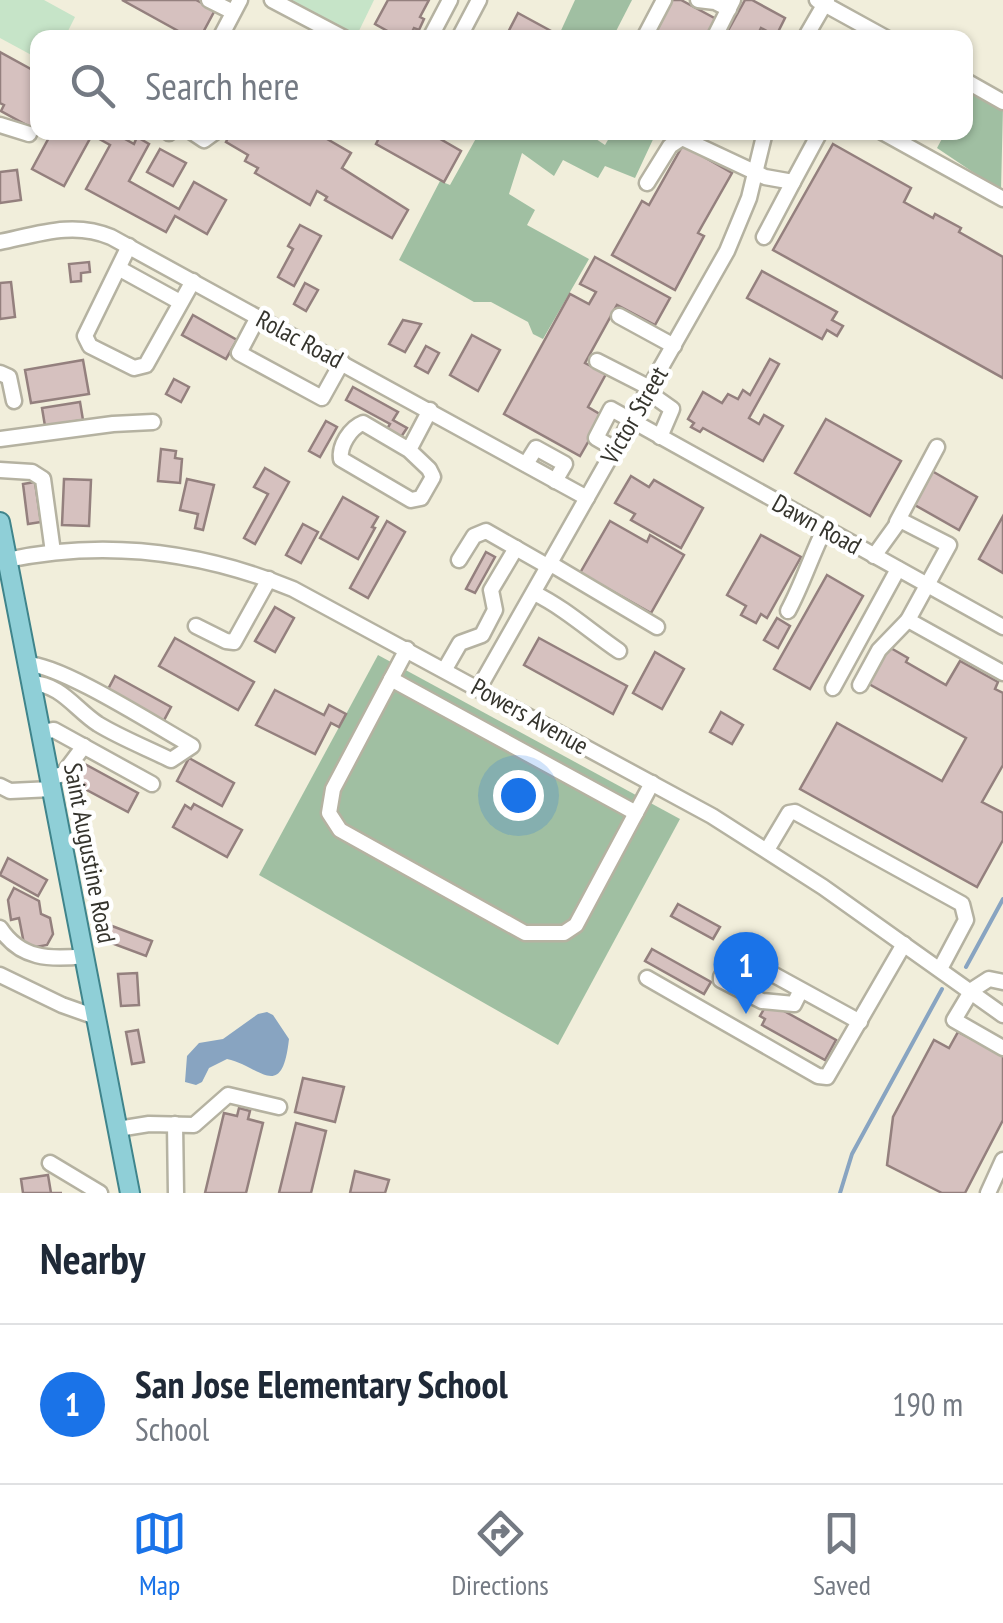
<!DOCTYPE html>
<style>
body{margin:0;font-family:"PT Sans Narrow",sans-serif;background:#f6f6f7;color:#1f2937}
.you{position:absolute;left:518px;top:795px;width:35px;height:35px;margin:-25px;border:8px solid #fff;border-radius:50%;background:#1a73e8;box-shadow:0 0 0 15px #1a73e833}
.badge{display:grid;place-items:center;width:65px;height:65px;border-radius:50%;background:#1a73e8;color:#fff;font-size:32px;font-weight:700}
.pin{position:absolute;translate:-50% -82px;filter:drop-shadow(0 2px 5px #0008)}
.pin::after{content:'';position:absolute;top:52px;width:35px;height:30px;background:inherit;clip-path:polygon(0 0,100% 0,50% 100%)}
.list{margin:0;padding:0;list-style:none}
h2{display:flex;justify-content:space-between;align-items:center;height:130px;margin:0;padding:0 40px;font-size:42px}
h2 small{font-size:32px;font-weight:400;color:#747a83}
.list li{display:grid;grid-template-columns:65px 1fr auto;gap:30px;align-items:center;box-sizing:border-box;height:160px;padding:0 40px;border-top:2px solid #e0e1e3}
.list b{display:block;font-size:38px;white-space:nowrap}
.list p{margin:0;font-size:32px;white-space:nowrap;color:#747a83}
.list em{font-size:32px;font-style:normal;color:#747a83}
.icon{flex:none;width:55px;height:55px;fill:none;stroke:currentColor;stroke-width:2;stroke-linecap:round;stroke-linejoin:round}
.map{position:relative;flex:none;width:1003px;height:1193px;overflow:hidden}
.search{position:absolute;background:#fff;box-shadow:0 2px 8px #0004;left:30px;right:30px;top:30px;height:110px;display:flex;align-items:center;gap:25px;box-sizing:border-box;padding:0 35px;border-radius:20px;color:#747a83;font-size:38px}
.sheet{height:290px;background:#fff}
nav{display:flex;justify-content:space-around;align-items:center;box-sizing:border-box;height:140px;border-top:2px solid #e0e1e3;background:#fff;font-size:28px;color:#747a83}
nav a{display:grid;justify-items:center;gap:5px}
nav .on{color:#1a73e8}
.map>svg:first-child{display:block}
.green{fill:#c6e4c8}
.forest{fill:#a0bfa2}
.water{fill:#88a4c1}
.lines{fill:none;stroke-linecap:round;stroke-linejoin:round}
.stream{stroke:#88a4c1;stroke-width:4}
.building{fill:#d6c1bf;stroke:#94807e;stroke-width:2.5}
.minor-casing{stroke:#b5b2a1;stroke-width:19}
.major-casing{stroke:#3f848b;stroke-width:22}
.minor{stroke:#fff;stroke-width:14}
.major{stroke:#8fcfd7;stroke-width:18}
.labels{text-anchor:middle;stroke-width:9;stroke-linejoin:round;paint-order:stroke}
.street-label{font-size:25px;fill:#35342d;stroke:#fff}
</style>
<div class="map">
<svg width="1003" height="1193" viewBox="0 0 1003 1193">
<rect width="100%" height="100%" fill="#f1eedb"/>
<g class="green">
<path d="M0 0H44L75 17 65 37 38 38 37 58 0 38Z"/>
<path d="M282 0H374L356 37Z"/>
</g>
<g class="forest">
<path d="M575 0H632L613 37H558Z"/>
<path d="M969 87 1003 106 1001 191 937 148 945 133 966 132V94Z"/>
<path d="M479 133H587L605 145 612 133H656L635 178 605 166 598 178 563 160 554 176 522 153 509 194 535 210 527 225 589 259 543 339 533 334 528 322 491 302H474L399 260 440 181 450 185Z"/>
<path d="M378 655 680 819 558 1045 259 875Z"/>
</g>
<path class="water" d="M267 1012 273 1015 289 1039C282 1103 260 1066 227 1059L209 1068 202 1082 196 1085 185 1082 187 1056 199 1043 223 1039 258 1014Z"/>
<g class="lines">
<g class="stream">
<path d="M966 967 1003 899"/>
<path d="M840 1193 852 1154 942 989"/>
</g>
</g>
<g class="building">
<path d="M122 0H196L215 10 200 38H191Z"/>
<path d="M388 0H429L420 17 424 19 419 30 414 28 409 38H400L375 24Z"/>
<path d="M671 0H681L718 20 709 38H651Z"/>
<path d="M745 0H752L785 18 776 36 761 28 756 38H724Z"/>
<path d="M518 13 551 31 547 38H505Z"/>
<path d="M0 52 38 73V118L32 128 1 111 4 105 0 103Z"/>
<path d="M52 132H120L118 135 134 144 137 137 149 144 129 181 179 209 194 182 226 200 207 234 175 216 166 232 86 189 110 145 92 135 64 186 32 169Z"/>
<path d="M231 132H315L351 153 342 168 408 210 392 238 325 200 327 197 317 191 310 205 255 173 258 168 245 161 248 155 226 142Z"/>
<path d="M382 132H428L461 151 444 182 376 144Z"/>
<path d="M833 144 911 188 904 202 933 218 935 214 961 228 959 232 1003 257V378L773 250Z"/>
<path d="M683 145 732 173 698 233 704 236 675 290 612 255 642 201 649 205Z"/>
<path d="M160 149 186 163 173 186 147 172Z"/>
<path d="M17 170 21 200 0 203V172Z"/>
<path d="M300 225 321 236 294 286 278 277 293 249 288 246Z"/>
<path d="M595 257 670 298 655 325 617 305 585 363 606 374 588 407 603 416 580 456 504 414 570 294 589 304 596 292 580 284Z"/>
<path d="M89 262 90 272 81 273V281L71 282 69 264Z"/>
<path d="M762 271 837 312 832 320 843 326 837 336 827 330 822 339 747 298Z"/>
<path d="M11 282 15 317 0 319V283Z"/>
<path d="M305 283 318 290 306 311 294 304Z"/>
<path d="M193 315 237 340 226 359 182 335Z"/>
<path d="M403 320 421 324 405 352 389 344Z"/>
<path d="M472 335 500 350 478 391 450 375Z"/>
<path d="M426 346 439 353 428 373 415 366Z"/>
<path d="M770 359 779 364 749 418 759 424 764 415 783 426 763 461 703 428 700 432 691 427 694 423 688 419 703 392 722 403 728 394 738 399 743 390 750 395Z"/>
<path d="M83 360 89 394 31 403 25 370Z"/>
<path d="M174 379 189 387 181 402 166 394Z"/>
<path d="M353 387 398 412 393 420 407 428 401 437 387 429 390 424 346 400Z"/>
<path d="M80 402 83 420 45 426 42 408Z"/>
<path d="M826 419 901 461 870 516 795 473Z"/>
<path d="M326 421 337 427 320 457 309 451Z"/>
<path d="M161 449 176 451 175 458 182 459 180 483 158 481Z"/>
<path d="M265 468 289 482 255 544 244 538 268 494 254 487Z"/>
<path d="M932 471 977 497 959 530 913 504Z"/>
<path d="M631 476 649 487 654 480 703 508 681 548 631 520 635 514 615 503Z"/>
<path d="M64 479 91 480 89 526 62 525Z"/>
<path d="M187 479 214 485 203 530 195 528 198 514 180 510Z"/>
<path d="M35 482 41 522 28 524 23 484Z"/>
<path d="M343 497 378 517 372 527 375 528 358 559 320 538Z"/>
<path d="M1003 516V573L979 559Z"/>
<path d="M387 521 405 532 368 598 350 588Z"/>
<path d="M610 521 647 542 650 535 684 555 651 613 580 573Z"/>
<path d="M303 524 318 532 301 563 286 555Z"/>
<path d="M761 535 801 557 767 618 761 614 756 623 741 615 746 606 727 595Z"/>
<path d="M486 552 495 557 475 593 466 589Z"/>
<path d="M827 575 863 596 810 689 774 669Z"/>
<path d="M275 607 294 618 275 652 255 641Z"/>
<path d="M777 618 790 626 778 648 764 640Z"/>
<path d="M175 638 254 682 238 710 159 666Z"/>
<path d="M539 638 627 686 613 714 524 665Z"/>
<path d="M889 647 908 658 906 662 946 685 960 661 998 682 995 689 1003 693V765L982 802 1003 813V840L977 887 800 789 837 723 942 781 966 738 869 684Z"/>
<path d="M655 652 684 669 662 709 633 693Z"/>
<path d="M115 676 171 707 162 724 106 693Z"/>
<path d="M275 690 324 715 329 705 346 714 339 727 331 723 315 754 256 725Z"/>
<path d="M721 712 743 725 732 744 710 732Z"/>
<path d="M189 758 234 783 222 806 177 781Z"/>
<path d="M81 762 138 793 128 812 70 781Z"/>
<path d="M194 804 242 830 227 857 173 827 185 805 191 809Z"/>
<path d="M8 858 47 880 38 896 0 875Z"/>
<path d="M14 888 39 901 41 914 50 918 53 934 47 945 25 949 19 918 11 920 8 900Z"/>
<path d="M678 904 720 927 713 939 671 916Z"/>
<path d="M112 926 152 941 146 956 106 941Z"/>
<path d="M652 949 711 982 704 994 645 961Z"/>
<path d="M137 973 139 1005 121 1006 118 974Z"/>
<path d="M768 1002 836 1040 825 1060 762 1025 765 1019 760 1016Z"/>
<path d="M138 1030 144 1062 132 1064 126 1032Z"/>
<path d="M958 1032 1003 1055V1120L965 1193H942L887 1165 893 1117 934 1040 949 1048Z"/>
<path d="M303 1078 344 1087 335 1122 295 1112Z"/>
<path d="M239 1108 250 1111 248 1119 263 1123 246 1193H205L224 1113 237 1116Z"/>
<path d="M296 1123 326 1131 311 1193H279Z"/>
<path d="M355 1171 389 1180 385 1193H350Z"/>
<path d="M48 1175 51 1193H62H23L21 1179Z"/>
</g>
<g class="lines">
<defs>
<g id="minor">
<path d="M209 0 233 12"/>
<path d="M272 0 344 38"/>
<path d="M698 0 715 2 729 9"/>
<path d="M817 0 886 38"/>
<path d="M220 38 240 0"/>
<path d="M430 38 450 0"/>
<path d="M459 38 479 0"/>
<path d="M644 38 664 0"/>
<path d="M714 38 733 0"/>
<path d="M805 38 827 0"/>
<path d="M966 81 1003 102"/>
<path d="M0 125 29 134"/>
<path d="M192 132 204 140 215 132"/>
<path d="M882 132 1003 199"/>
<path d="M169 133V132"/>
<path d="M647 183 670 146 682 138 765 177 793 182 820 132"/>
<path d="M764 237 793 182"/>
<path d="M0 242C38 234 74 221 111 237L587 498"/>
<path d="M129 246 85 336 90 346 134 368 146 365 193 281"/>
<path d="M120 269 180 302"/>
<path d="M619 316 674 346"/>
<path d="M258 317 239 353 322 398 342 362"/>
<path d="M597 361 650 388"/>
<path d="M0 373 9 377 14 401"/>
<path d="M648 392 672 409 660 437"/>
<path d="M0 439 113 424 153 422"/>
<path d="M615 449 596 438 611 409 1003 627"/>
<path d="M409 450 429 469 433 477 421 498 411 500 341 459C339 446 350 428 363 423L409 450 430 410"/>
<path d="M526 464 536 448 565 464 555 481"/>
<path d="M0 470 32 472 43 479 53 552"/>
<path d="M897 522 937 447"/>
<path d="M874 556 900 520 949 545 908 620 1003 673"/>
<path d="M7 560C106 539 200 551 293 589L712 816 823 887 1003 1015"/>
<path d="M459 560 474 536 486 531 549 567"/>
<path d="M551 564 657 627"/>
<path d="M534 593C565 608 591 632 619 651"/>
<path d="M788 611C803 583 811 556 825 528"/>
<path d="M196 626 226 641 234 642 269 579"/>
<path d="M407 649 333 789 329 813 340 830 525 933H564L576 925 652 783"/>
<path d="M27 664C62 665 156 726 192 746L171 760C147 748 121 738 98 724 75 709 61 684 31 683"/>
<path d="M445 669 460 643 482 635 495 610 491 590 516 548"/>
<path d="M391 679 636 813"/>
<path d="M860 685 879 650 908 620"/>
<path d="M479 688 727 251 749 198 765 132"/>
<path d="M833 688 898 569"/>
<path d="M41 732 54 730 152 784"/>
<path d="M50 778 63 774 84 746"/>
<path d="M0 786 10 791 52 789"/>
<path d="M767 850 789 813 795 812 962 904 966 920 940 969"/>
<path d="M0 928C20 959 50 960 84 956"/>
<path d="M0 975 62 1005 96 1017"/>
<path d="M647 978 818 1076 827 1077 904 944"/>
<path d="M1003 982 989 979 972 990 954 1020 1003 1048"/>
<path d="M801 990 794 1004 762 1001 721 980V977L736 954 860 1022"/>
<path d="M175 1124 176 1193"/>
<path d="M118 1129 149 1124 194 1125 228 1095 279 1107"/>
<path d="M50 1163 100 1193"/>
<path d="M988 1193 1003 1160"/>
</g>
<path id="major" d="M0 522 130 1193"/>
</defs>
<use href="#minor" class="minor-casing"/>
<use href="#major" class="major-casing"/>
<use href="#minor" class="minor"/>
<use href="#major" class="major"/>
</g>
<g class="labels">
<g class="street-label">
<text transform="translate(300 339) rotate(28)" y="9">Rolac Road</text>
<text transform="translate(634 415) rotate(-60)" y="9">Victor Street</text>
<text transform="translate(817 524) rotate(29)" y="9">Dawn Road</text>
<text transform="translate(530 716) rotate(29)" y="9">Powers Avenue</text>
<text transform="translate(90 853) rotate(79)" y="9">Saint Augustine Road</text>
</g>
</g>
</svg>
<div class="you"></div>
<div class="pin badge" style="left:746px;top:1014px">1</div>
<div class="search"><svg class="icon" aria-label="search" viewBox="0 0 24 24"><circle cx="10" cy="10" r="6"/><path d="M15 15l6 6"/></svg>Search here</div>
</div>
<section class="sheet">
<h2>Nearby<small></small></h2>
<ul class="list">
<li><span class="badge">1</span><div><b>San Jose Elementary School</b><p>School</p></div><em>190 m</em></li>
</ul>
</section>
<nav>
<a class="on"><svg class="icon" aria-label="map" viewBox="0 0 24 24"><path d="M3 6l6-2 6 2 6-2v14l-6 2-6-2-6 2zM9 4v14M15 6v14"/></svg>Map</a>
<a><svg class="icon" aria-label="directions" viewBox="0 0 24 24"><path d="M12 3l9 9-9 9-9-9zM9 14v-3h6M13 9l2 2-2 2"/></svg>Directions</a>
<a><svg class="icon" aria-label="saved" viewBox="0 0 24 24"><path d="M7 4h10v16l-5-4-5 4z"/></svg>Saved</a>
</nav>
